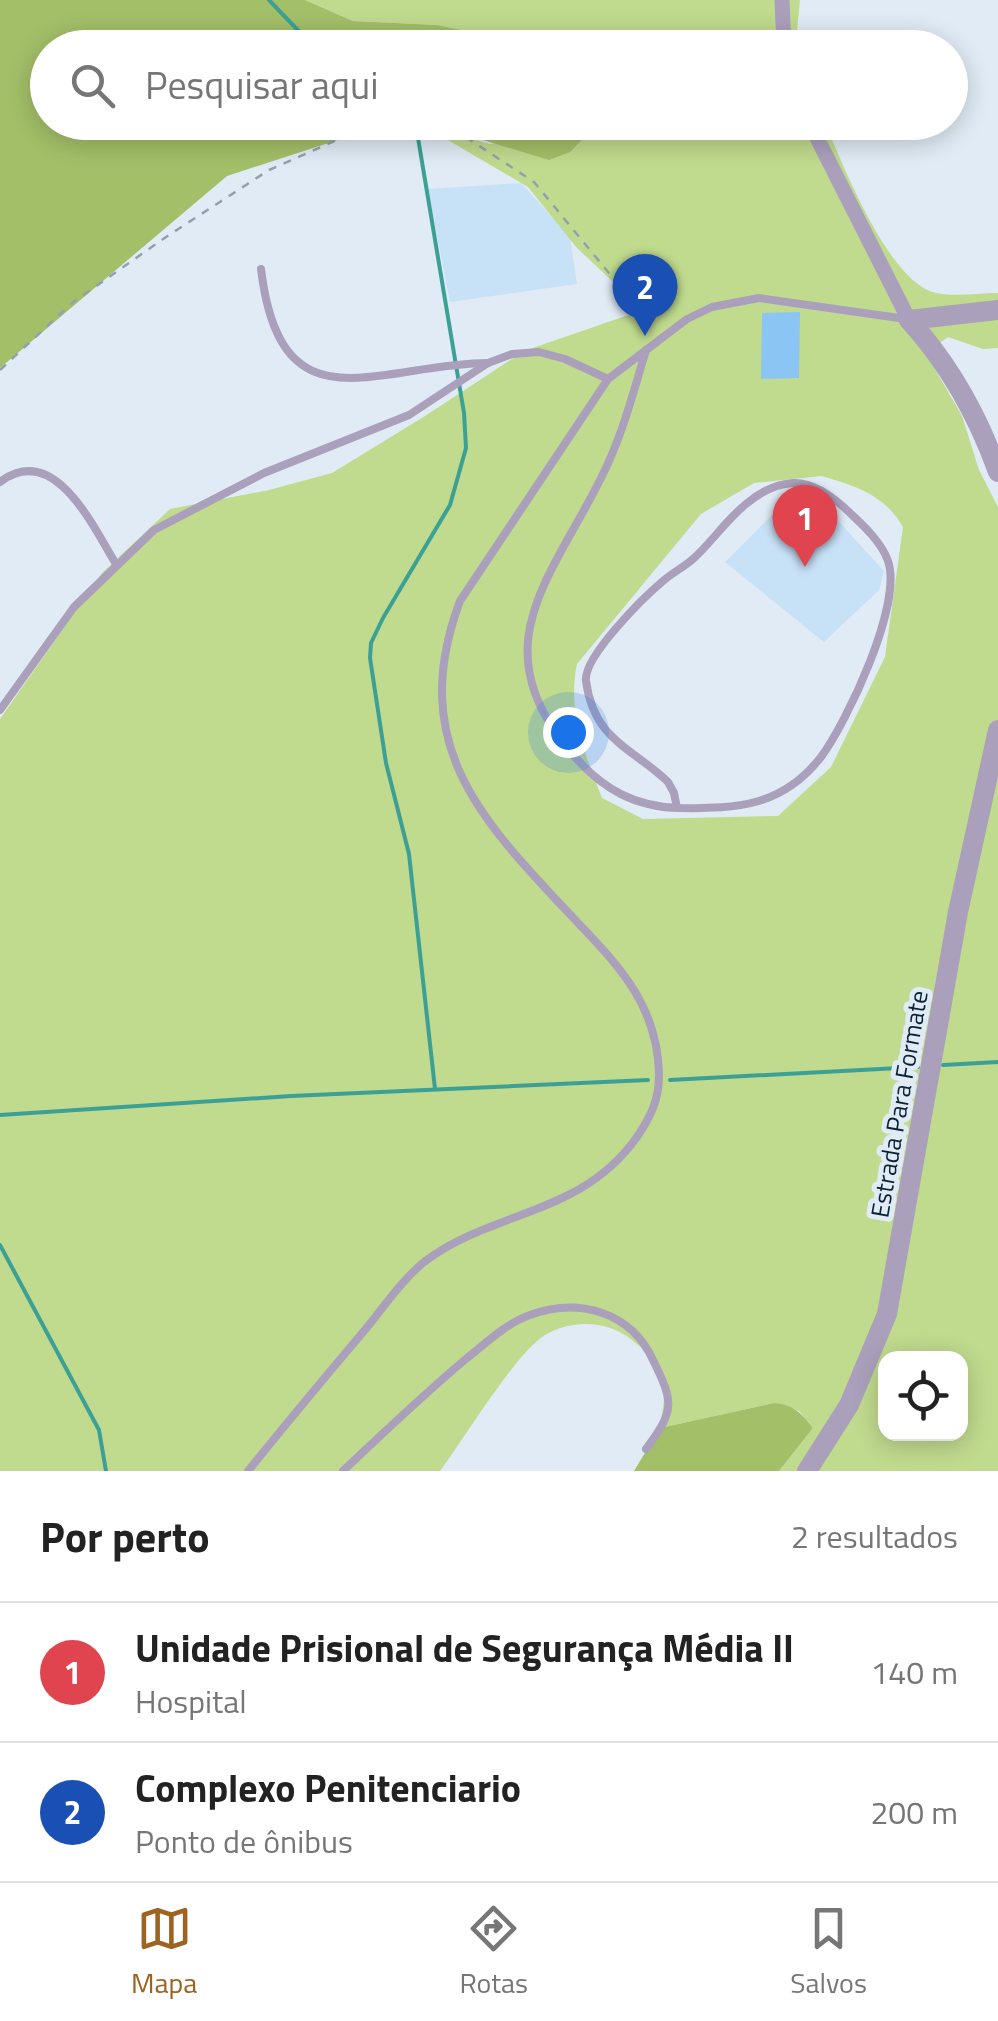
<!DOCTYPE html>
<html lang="pt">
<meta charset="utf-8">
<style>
body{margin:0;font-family:"Titillium Web",sans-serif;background:#f2f2f2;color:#222}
.controls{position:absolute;right:30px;bottom:30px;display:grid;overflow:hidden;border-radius:20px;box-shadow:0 5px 25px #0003}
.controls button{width:90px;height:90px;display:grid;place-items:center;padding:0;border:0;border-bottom:2px solid #e0e0e0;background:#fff;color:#222;font:50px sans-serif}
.you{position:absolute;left:568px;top:732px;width:35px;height:35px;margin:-25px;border:8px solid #fff;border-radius:50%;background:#1a73e8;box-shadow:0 0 0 15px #1a73e833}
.badge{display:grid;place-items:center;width:65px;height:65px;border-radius:50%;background:#9d6323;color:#fff;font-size:32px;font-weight:700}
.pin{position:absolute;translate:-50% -82px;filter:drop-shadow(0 2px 5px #0008)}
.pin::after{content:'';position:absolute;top:52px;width:35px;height:30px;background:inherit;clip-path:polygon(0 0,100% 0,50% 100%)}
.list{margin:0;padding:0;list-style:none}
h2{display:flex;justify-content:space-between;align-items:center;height:130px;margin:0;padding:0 40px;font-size:42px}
h2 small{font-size:32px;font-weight:400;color:#767676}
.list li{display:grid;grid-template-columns:65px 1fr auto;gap:30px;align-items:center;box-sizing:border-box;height:140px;padding:0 40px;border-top:2px solid #e0e0e0}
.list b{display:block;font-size:38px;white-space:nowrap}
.list p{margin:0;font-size:32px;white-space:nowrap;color:#767676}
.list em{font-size:32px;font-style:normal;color:#767676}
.icon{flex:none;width:55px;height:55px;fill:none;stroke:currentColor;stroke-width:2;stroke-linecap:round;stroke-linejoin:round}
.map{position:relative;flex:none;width:998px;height:1471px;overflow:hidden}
.search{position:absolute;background:#fff;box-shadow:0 5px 25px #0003;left:30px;right:30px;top:30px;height:110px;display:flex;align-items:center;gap:25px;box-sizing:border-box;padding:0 35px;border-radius:55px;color:#767676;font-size:38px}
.sheet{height:410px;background:#fff}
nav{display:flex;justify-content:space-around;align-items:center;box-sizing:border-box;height:140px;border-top:2px solid #e0e0e0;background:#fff;font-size:28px;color:#767676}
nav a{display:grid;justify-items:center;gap:5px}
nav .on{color:#9d6323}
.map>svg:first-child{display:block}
.built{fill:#c7e1f6}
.green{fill:#c0da8e;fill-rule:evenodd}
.forest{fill:#a3bf68}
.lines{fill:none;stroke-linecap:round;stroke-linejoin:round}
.stream{stroke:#3ca194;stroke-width:4}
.building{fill:#8bc5f4}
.path{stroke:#92a1ae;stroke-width:2.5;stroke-dasharray:8 8;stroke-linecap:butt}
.service{stroke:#aba0bb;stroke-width:8}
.minor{stroke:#aba0bb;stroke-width:15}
.tertiary{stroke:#aba0bb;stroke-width:20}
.labels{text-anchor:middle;stroke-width:10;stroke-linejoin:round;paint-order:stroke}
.street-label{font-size:25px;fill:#0b2334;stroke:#e0ebf5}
</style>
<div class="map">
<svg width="998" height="1471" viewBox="0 0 998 1471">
<rect width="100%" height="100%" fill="#e0ebf5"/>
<g class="built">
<path d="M521 183 570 237 577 284 450 302 428 189Z"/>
<path d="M789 498 830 512 884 571 879 590 824 642 725 562Z"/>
</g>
<g class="green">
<path d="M305 0H800L797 31 801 47H499L477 33 437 25 353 21Z"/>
<path d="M419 123 490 144 588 133 589 123H825C843 165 889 283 936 293 955 297 979 293 998 293V348L983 349 948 337 938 344 932 364 962 416 979 470 998 507V1471H779L813 1428 799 1411 774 1403 660 1428C667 1380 672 1372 632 1340 608 1320 572 1319 545 1335 515 1354 464 1439 440 1471H0V719L102 573 170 509 269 490 332 473 425 416 524 351 643 310 577 248 528 187ZM821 476C854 485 885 495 903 527L885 657 831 767 778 816 643 819 602 798C585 755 567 710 577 664L701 514 754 483ZM886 1358H960V1434H886Z"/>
</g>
<g class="forest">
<path d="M0 0H305L353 21 437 25 477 33 499 47 48 48V122L390 123 227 176 0 368Z"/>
<path d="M427 123H589V133L570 152 549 160Z"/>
<path d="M774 1403C794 1405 801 1413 813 1428L779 1471H634L660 1428Z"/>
</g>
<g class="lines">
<g class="stream">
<path d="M269 0 315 48"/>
<path d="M407 122 417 132 464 413 466 448 450 505 383 618 371 643 370 658 386 763 409 854 435 1089"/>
<path d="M943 1065 998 1062"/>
<path d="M670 1080 918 1067"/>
<path d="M0 1115 291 1096 648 1080"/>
<path d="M0 1245 99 1430 106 1471"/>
</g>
</g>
<path class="building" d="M800 312 799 378 761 379 762 313Z"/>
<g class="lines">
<g class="path">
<path d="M438 122 449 126 534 182 641 312"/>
<path d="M0 370 72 303 166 237 269 170 373 124 391 122"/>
</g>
<g class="service">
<path d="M261 269C281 432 376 364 488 363"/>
<path d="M646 350C633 393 622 437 601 478 550 581 479 647 575 757 603 789 635 807 679 808 738 809 783 806 821 757 847 722 903 604 888 561 882 543 864 526 851 514 836 499 815 482 793 483 775 484 759 493 746 504 726 520 712 542 693 559 684 567 672 573 663 581 644 597 583 657 586 681 594 741 633 748 668 782L674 793 677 808"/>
<path d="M0 482C55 441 93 527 116 564"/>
<path d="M0 710 74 607 154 530 264 473 409 415 488 363 512 354 539 352 565 359 608 379"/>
<path d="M248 1471C286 1424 325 1377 364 1331 383 1308 402 1280 424 1262 494 1209 580 1217 637 1137 651 1116 659 1100 659 1075 658 1009 623 970 580 925 485 824 405 748 460 601L608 379 687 319 712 307 759 298 906 319"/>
<path d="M343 1471C384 1432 424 1394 467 1358 487 1342 507 1323 530 1315 579 1297 631 1312 653 1360 674 1403 675 1410 646 1449"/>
</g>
<g class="minor">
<path d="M782 0 784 48"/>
<path d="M809 122 909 320"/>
</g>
<g class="tertiary">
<path d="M909 320C949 364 978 416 998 472"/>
<path d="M909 320 998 310"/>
<path d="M807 1471 849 1405 887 1314 958 912 998 730"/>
</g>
</g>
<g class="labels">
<g class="street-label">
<text transform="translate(899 1104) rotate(-80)" y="9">Estrada Para Formate</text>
</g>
</g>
</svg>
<div class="controls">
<button><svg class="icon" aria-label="locate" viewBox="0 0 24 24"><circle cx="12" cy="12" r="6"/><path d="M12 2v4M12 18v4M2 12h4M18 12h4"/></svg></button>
</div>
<div class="you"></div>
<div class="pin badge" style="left:805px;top:567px;background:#e0444e">1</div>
<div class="pin badge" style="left:645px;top:336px;background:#1a4fb4">2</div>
<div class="search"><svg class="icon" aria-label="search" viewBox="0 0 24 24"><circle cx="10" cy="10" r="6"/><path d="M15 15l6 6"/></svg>Pesquisar aqui</div>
</div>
<section class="sheet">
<h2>Por perto<small>2 resultados</small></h2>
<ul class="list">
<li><span class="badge" style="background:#e0444e">1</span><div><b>Unidade Prisional de Segurança Média II</b><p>Hospital</p></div><em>140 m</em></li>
<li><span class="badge" style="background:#1a4fb4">2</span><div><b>Complexo Penitenciario</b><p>Ponto de ônibus</p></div><em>200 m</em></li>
</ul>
</section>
<nav>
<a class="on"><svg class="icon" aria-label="map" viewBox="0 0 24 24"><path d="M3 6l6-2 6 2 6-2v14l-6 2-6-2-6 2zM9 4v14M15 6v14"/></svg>Mapa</a>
<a><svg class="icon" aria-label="directions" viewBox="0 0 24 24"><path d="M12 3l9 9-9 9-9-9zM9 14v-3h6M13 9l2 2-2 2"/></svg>Rotas</a>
<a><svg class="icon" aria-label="saved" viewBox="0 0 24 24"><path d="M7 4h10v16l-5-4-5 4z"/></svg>Salvos</a>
</nav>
